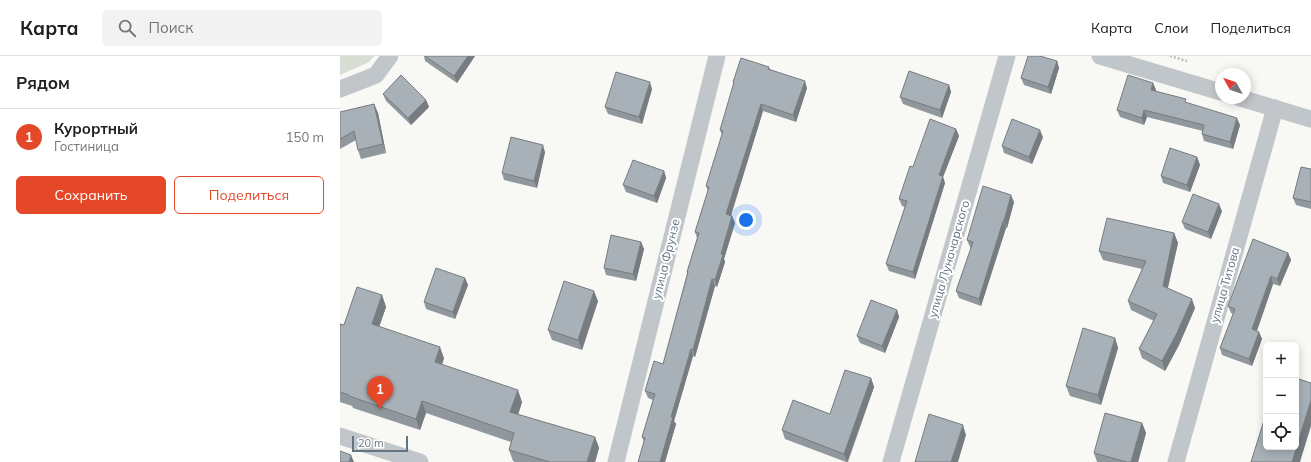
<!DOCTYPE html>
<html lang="ru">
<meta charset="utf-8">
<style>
body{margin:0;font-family:Mulish,sans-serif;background:#f2f2f2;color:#202124}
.controls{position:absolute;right:12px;bottom:12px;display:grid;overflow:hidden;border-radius:6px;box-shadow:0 2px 10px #0003}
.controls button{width:36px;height:36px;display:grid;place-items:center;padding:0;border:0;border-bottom:1px solid #e0e0e0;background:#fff;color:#202124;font:20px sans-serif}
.compass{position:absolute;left:875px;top:12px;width:36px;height:36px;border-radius:50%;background:#fff;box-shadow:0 2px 10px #0003;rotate:310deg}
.scale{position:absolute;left:12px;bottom:10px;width:56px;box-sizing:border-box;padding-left:4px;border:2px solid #627581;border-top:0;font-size:11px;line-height:14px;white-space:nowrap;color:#627581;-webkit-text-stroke:3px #fff;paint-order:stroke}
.you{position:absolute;left:406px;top:164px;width:14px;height:14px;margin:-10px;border:3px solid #fff;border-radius:50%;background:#1a73e8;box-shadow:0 0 0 6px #1a73e833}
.badge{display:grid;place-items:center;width:26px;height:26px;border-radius:50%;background:#e54828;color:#fff;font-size:13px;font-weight:700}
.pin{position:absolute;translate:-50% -33px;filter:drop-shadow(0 1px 2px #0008)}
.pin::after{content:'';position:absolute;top:21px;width:14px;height:12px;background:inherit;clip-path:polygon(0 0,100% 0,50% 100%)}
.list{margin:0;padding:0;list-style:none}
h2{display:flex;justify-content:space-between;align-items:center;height:52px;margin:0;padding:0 16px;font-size:17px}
h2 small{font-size:13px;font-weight:400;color:#757577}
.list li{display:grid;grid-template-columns:26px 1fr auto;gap:12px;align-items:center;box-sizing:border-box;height:56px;padding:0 16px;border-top:1px solid #e0e0e0}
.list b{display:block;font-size:15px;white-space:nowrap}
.list p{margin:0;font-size:13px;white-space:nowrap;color:#757577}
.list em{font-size:13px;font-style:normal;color:#757577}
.actions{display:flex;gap:8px;padding:12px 16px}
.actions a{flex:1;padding:9px 0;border:1px solid #e54828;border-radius:6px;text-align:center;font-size:14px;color:#e54828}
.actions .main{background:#e54828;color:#fff}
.icon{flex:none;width:22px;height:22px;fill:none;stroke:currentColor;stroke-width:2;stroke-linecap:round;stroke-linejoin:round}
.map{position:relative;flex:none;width:971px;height:406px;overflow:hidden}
header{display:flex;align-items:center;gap:24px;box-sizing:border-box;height:56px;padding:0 20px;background:#fff;border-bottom:1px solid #e0e0e0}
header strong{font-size:19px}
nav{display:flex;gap:22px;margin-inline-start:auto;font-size:14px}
.search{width:280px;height:36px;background:#f2f2f2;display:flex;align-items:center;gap:10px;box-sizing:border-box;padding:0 14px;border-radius:6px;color:#757577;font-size:15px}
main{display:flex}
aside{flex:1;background:#fff}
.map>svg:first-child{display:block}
.green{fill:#d8ddd4}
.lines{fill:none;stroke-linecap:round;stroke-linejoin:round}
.path{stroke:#b9bdc0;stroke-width:2.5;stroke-dasharray:2 2;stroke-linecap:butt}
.minor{stroke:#c1c6ca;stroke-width:17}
.wall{fill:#90989d}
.shaded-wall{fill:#767c80}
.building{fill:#a8b1b7;stroke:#767c80}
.labels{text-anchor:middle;stroke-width:4;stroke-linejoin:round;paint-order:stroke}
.street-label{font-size:12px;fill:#627581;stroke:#fff}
</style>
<header>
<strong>Карта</strong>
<div class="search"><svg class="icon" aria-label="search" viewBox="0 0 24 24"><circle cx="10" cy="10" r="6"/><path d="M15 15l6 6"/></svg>Поиск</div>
<nav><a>Карта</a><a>Слои</a><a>Поделиться</a></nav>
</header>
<main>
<aside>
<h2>Рядом<small></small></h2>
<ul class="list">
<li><span class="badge">1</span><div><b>Курортный</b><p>Гостиница</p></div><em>150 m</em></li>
</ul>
<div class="actions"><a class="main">Сохранить</a><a>Поделиться</a></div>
</aside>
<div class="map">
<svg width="971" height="406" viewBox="0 0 971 406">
<rect width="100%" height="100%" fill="#f8f8f5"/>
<path class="green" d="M0 0H34L29 6 0 19Z"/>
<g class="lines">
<path class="path" d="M830 0 847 5"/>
<g class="minor">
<path d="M760 0 881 36"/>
<path d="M0 33 36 19 50 0"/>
<path d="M900 42 971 63"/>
<path d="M0 380 80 406"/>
<path d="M276 406 377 0"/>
<path d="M551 406 667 0"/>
<path d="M836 406 935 52"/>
</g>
</g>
<g class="wall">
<path d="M84 0H135L117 27 85 5Z"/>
<path d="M717 5 719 12 711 38 684 29 681 22Z"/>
<path d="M429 11 430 13 467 32 456 66 423 55 391 160H392L395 167 384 203 385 206 377 231 375 230 355 301 353 300 334 365 336 368 325 406H298L304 386 302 381 313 344 308 342 305 335 323 308 347 218V216L357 182 355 176 368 135 366 130 382 79 380 74 394 28 393 26Z"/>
<path d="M813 27 816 34 815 35 847 47 900 69 893 93 864 85 862 78 863 75 807 61 804 69 780 61 777 54Z"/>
<path d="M609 29 611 36 602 62 563 48 560 41Z"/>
<path d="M312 33 302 68 268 58 265 51Z"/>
<path d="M43 38 86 44 89 51 71 69 46 45Z"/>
<path d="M34 48 38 57 46 97 21 103 18 94 16 84 0 93V56Z"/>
<path d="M616 73 619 80 603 121 605 127 575 223 549 215 546 208 565 151 562 150 559 143 573 111Z"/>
<path d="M703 81 692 108 664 97 662 90Z"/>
<path d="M205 96 197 132 164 124 162 117Z"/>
<path d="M857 101 860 109 850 136 823 127 821 120Z"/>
<path d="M971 113V153L956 149 953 142Z"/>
<path d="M324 115 326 122 317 147 286 136 283 129Z"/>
<path d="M674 146 667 172H666L641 250 619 242 616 235 631 192 630 191 627 184Z"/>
<path d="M882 155 871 183 845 173 842 166Z"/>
<path d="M834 177 838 187 828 232 855 252 839 289 825 315 802 302 799 293 814 265 791 254 788 245 802 213 763 204 759 195Z"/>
<path d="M301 186 304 193 296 225 266 219 264 212Z"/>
<path d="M948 197 951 204 940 230 933 228 917 275 919 276 922 283 912 310 882 299 880 292 893 258 891 257 888 250Z"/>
<path d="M125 222 128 229 115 263 86 253 84 246Z"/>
<path d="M42 239 46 251 39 271 104 302 102 309 182 346 178 359 255 381 259 392 255 406H175L173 405 169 394 171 386 86 357 80 374 13 352 12 350 0 346V268L4 269Z"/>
<path d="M258 245 242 294 212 284 208 274Z"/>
<path d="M557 254 559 261 545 297 520 287 517 280Z"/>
<path d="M775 282 778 292 761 349 730 340 726 330Z"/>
<path d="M531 322 534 331 508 406H506L445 383 442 374 490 358Z"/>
<path d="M802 367 806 377 798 406H757L754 397Z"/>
</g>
<g class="shaded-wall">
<path d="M128 0H135L117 27 114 20Z"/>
<path d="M717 5 719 12 711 38 708 31Z"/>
<path d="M465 25 467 32 456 66 453 59Z"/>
<path d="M310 26 312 33 302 68 299 61Z"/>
<path d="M813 27 816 34 813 41 811 34Z"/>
<path d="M609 29 611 36 602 62 600 54Z"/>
<path d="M86 44 89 51 71 69 68 62Z"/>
<path d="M34 48 38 57 46 97 43 88Z"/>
<path d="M421 48 423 55 389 165 386 158Z"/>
<path d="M804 54 807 61 804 69 802 62Z"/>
<path d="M897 62 900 69 893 93 890 86Z"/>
<path d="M616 73 619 80 603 121 605 127 575 223 573 216 599 119Z"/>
<path d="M700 74 703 81 692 108 689 101Z"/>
<path d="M203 89 205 96 197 132 194 125Z"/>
<path d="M857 101 860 109 850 136 847 129Z"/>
<path d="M324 115 326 122 317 147 314 140Z"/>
<path d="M671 139 674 146 667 172 664 165Z"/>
<path d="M879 148 882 155 871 183 868 176Z"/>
<path d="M392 160 395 167 384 203 385 206 377 231 375 224 381 198Z"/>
<path d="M663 165 666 172 641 250 639 243Z"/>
<path d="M834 177 838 187 826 239 823 230Z"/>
<path d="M301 186 304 193 296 225 293 218Z"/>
<path d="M948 197 951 204 940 230 937 223Z"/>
<path d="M931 220 933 228 915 280 912 273Z"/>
<path d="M125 222 128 229 115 263 113 256Z"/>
<path d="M372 223 375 230 355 301 353 294Z"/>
<path d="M254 235 258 245 242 294 238 284Z"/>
<path d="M42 239 46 251 36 280 32 268Z"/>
<path d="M852 243 855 252 839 289 825 315 822 305Z"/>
<path d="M557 254 559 261 545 297 542 290Z"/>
<path d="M919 276 922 283 912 310 909 303Z"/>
<path d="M775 282 778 292 761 349 758 339Z"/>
<path d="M100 291 104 302 99 317 95 306Z"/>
<path d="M351 293 353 300 334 365 336 368 325 406H320L331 361Z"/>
<path d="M531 322 534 331 507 406 504 398Z"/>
<path d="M178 334 182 346 175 368 170 356Z"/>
<path d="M971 344V370L960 406H952Z"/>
<path d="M82 345 86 357 80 374 76 363Z"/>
<path d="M802 367 806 377 798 406H791Z"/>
<path d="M623 369 626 379 618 406H611Z"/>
<path d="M255 381 259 392 255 406H247Z"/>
<path d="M11 399 14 406H9Z"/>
</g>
<g class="building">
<path d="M85 0H128L114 20Z"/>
<path d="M688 0H700L717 5 708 31 681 22Z"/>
<path d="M401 2 429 11 428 13 465 25 453 59 421 48 386 158 392 160 381 198 383 199 375 224 372 223 353 294 351 293 331 361H333L320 406H298L305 382 302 381 315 338 305 335 314 305 323 308 348 216H347L359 177 355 176 369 131 366 130 383 75 380 74 394 26H393Z"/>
<path d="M569 15 609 29 600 54 560 41Z"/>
<path d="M276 16 310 26 299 61 265 51Z"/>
<path d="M61 19 86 44 68 62 43 38Z"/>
<path d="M788 19 813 27 811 34 846 43 845 46 897 62 890 86 862 78 864 69 804 54 802 62 777 54Z"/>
<path d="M34 48 43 88 18 94 14 75 0 83V56Z"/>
<path d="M590 63 616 73 599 119 603 120 573 216 546 208 567 145 559 143 570 110 573 111Z"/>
<path d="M672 63 700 74 689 101 662 90Z"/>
<path d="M171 81 203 89 194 125 162 117Z"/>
<path d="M830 92 857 101 847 129 821 120Z"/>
<path d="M293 104 324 115 314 140 283 129Z"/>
<path d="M961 111 971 113V146L953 142Z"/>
<path d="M643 130 671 139 664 165H663L639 243 616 235 633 186 627 184Z"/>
<path d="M853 138 879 148 868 176 842 166Z"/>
<path d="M767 162 834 177 823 230 852 243 836 279 822 305 799 293 817 258 788 245 806 205 759 195Z"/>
<path d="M271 179 301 186 293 218 264 212Z"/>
<path d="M913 183 948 197 937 223 931 220 912 273 919 276 909 303 880 292 895 253 888 250Z"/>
<path d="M96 212 125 222 113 256 84 246Z"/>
<path d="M224 225 254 235 238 284 208 274Z"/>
<path d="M17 231 42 239 32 268 100 291 95 306 178 334 170 356 255 381 247 406H210L169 394 174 377 82 345 76 363 9 340V339L0 336V268L4 269Z"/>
<path d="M531 244 557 254 542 290 517 280Z"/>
<path d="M743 272 775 282 758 339 726 330Z"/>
<path d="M505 314 531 322 504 398 442 374 453 344 490 358Z"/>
<path d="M956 322 971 327V344L952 406H911L926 358V391H956Z"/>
<path d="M765 357 802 367 791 406H787L754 397Z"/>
<path d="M589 358 623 369 611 406H575Z"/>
<path d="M0 395 11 399 9 406H0Z"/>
</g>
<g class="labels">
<g class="street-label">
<text transform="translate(326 203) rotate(-76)" y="4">улица Фрунзе</text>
<text transform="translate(609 203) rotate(-74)" y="4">улица Луначарского</text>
<text transform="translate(885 229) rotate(-74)" y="4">улица Титова</text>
</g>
</g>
</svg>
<div class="controls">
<button>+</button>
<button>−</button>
<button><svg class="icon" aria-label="locate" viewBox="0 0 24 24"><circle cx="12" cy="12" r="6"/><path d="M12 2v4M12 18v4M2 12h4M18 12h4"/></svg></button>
</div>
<svg class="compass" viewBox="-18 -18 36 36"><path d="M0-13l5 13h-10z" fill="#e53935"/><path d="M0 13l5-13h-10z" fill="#757577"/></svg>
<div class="scale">20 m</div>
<div class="you"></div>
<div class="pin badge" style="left:40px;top:353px">1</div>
</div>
</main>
